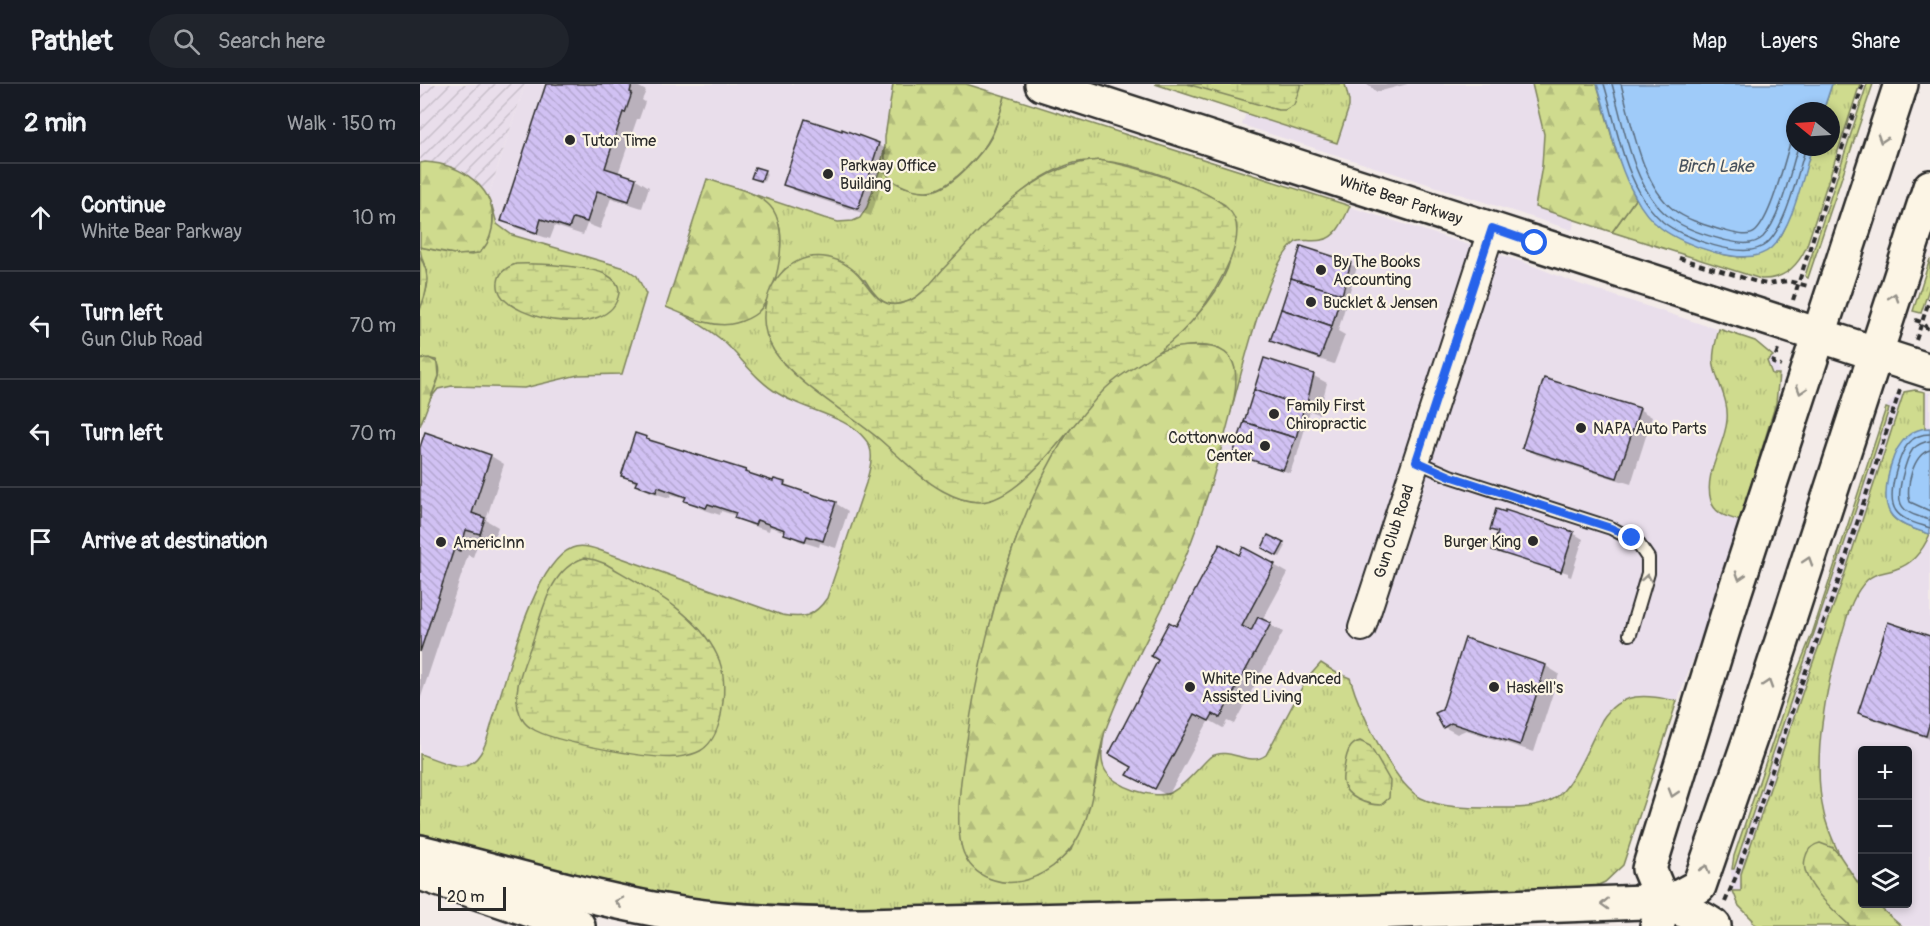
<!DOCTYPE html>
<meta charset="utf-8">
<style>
body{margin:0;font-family:Pangolin,sans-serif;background:#20242c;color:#f1f3f6}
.controls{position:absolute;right:18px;bottom:18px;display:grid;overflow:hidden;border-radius:6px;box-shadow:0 3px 9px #0003}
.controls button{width:54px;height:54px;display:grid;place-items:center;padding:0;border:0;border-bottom:2px solid #363941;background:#171b24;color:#f1f3f6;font:30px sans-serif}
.compass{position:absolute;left:1366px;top:18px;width:54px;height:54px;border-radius:50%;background:#171b24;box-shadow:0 3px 9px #0003;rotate:288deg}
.scale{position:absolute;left:18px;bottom:15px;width:68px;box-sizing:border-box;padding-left:6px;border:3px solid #2b2b2b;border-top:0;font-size:16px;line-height:21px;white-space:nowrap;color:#2b2b2b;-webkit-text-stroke:4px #fcf5e5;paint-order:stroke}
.stop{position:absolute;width:18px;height:18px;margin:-14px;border:4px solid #2563eb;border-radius:50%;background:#fff}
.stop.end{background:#2563eb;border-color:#fff;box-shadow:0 2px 6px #0008}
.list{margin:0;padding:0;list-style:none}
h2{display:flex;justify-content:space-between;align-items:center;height:78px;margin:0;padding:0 24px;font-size:26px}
h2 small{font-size:20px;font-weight:400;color:#9ea1a6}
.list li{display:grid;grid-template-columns:39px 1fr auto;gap:18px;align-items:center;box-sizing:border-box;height:108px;padding:0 24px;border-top:2px solid #363941}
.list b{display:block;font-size:22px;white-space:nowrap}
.list p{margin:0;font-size:20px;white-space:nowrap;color:#9ea1a6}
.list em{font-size:20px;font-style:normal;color:#9ea1a6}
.icon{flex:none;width:33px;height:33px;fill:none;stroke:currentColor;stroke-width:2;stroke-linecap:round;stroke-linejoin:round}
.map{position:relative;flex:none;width:1510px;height:842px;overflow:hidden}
header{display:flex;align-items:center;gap:36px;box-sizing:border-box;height:84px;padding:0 30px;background:#171b24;border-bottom:2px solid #363941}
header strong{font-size:28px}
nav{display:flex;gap:33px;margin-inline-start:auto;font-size:21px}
.search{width:420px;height:54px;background:#20242c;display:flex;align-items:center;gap:15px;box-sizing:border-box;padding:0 21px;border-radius:33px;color:#9ea1a6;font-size:22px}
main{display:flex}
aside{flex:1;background:#171b24}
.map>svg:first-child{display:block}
.built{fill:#e9deeb;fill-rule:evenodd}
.industrial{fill:url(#industrial-furrows)}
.grass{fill:url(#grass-tufts);stroke:#7d835c;stroke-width:1.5}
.forest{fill:url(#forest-firs);stroke:#7d835c;stroke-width:1.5}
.wetland{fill:url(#wetland-marsh);stroke:#7d835c;stroke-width:1.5}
.water{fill:#9fcbf9;stroke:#718ba7;stroke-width:1.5}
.shadow{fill:#0003}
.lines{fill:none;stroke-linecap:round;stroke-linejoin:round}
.shore{stroke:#596b7d;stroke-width:1.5}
.building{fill:url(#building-back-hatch);stroke:#2b2b2b;stroke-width:1.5}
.lane-casing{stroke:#2b2b2b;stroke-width:16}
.street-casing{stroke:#2b2b2b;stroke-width:30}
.secondary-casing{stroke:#2b2b2b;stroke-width:38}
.primary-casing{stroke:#2b2b2b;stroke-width:38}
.highway-casing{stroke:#2b2b2b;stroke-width:38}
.path{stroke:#2b2b2b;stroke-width:4;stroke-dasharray:6 4.5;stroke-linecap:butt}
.lane{stroke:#fcf5e5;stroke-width:12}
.street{stroke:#fcf5e5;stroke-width:26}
.secondary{stroke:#fcf5e5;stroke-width:33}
.primary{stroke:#fcf5e5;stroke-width:33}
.highway{stroke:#fcf5e5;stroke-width:33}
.oneway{stroke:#949088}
.route{stroke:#2563eb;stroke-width:8}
.poi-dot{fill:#2b2b2b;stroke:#fcf5e5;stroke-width:2}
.labels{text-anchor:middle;stroke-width:4.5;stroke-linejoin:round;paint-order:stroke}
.poi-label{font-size:16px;fill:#2b2b2b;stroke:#fcf5e5;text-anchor:start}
.street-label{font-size:16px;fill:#2b2b2b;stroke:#fcf5e5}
.water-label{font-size:18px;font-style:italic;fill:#48535e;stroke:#fcf5e5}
</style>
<header>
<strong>Pathlet</strong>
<div class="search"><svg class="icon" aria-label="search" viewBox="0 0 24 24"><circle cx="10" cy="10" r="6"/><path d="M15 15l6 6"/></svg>Search here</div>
<nav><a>Map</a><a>Layers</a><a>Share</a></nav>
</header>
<main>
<aside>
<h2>2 min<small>Walk · 150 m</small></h2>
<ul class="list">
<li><svg class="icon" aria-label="ahead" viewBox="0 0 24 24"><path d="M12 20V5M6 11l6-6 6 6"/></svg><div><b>Continue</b><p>White Bear Parkway</p></div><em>10 m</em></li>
<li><svg class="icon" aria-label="left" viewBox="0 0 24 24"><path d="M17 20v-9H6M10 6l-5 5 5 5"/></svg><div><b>Turn left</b><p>Gun Club Road</p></div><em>70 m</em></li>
<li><svg class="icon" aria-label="left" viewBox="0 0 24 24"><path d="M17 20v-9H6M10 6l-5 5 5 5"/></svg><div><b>Turn left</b></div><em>70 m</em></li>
<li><svg class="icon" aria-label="arrive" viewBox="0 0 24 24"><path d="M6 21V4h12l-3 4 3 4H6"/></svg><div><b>Arrive at destination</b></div></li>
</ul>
</aside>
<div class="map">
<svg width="1510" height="842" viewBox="0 0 1510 842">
<defs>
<pattern id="industrial-furrows" width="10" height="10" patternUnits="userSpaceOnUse" patternTransform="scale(1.5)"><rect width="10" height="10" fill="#e9deeb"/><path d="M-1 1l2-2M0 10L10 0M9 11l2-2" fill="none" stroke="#c8bfca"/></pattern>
<pattern id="grass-tufts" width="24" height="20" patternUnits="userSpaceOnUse" patternTransform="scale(1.5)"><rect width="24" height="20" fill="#cfdb8e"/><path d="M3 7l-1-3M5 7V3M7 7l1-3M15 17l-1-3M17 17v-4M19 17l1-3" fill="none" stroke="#b2bc7b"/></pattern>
<pattern id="forest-firs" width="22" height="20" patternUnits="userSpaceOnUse" patternTransform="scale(1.5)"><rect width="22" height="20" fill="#cfdb8e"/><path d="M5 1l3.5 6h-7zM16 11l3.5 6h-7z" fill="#b2bc7b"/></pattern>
<pattern id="wetland-marsh" width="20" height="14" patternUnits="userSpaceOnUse" patternTransform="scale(1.5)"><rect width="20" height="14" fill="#cfdb8e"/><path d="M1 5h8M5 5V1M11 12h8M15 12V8" fill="none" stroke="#b2bc7b"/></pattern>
<pattern id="building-back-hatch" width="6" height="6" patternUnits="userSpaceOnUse" patternTransform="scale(1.5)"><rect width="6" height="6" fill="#d1c1f3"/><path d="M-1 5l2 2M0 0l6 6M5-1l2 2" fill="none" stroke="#b4a6d0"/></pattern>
</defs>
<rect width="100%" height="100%" fill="#f3ebe8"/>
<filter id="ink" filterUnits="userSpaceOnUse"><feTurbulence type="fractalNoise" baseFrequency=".0167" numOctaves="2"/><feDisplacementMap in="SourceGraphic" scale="12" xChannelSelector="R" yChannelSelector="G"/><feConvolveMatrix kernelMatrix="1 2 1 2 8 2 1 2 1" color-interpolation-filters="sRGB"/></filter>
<g filter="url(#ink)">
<g class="built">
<path d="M105 0H546L1106 179 1159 200 1339 259 1353 272 1358 282 1360 297 1357 313 1300 505 1250 636 1207 772 0 728V320Z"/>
<path d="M835 0H1200L1152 146 822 41Z"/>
<path d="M1491 306 1510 309V842H1419L1322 826 1317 819 1312 803 1311 787 1314 772 1373 597 1392 550 1466 323 1475 313ZM1442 666H1488V820H1442Z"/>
</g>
<path class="industrial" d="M0 0H105L0 320Z"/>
<g class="grass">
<path d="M735 0H925L929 17V23L917 59Z"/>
<path d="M1412 0H1440L1386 164C1377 183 1363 196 1341 195L1192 148 1216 114C1222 124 1229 134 1239 142 1255 156 1303 174 1324 173 1329 172 1353 161 1357 157 1369 145 1386 82 1392 63H1411V27H1403Z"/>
<path d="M1447 0H1453L1388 194 1385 192Z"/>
<path d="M585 12 930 122C924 135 917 154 902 156 893 158 885 155 876 158 845 180 821 294 809 334L815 310 799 265C778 258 758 263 737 268 766 245 802 210 811 173 814 161 807 134 805 121 770 99 695 68 654 79 605 93 559 148 525 184 513 196 501 215 484 219 464 225 454 211 445 196L365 185 353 200C364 159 370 125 324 107L404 134 418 138 433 137 440 134 447 123 460 85 465 62C464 80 465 96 485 103 494 105 503 108 512 107 532 104 563 69 572 52 578 39 581 25 585 12Z"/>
<path d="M72 122 77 140 92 151 205 184 217 192 226 210 202 290 158 291 104 304 32 302 18 305 10 315C15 303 25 288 16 276L5 274 0 276C0 260 0 244 0 228 1 217 8 207 8 195 7 183 0 175 0 163L28 169 52 171C69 153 76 148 72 122Z"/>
<path d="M1510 175V202L1501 229 1493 227Z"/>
<path d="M348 211 345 222 349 256 364 280 456 352 508 397 619 381 665 326C625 383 597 444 578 510 568 543 563 579 556 613 547 661 535 711 541 761L617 792 637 779 651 766 675 700 684 649C683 661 679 675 685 686 694 703 736 717 752 708 767 700 778 684 790 673 810 661 828 684 846 671L886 596 901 579 915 588 930 594C939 625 973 700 1001 714 1023 725 1054 724 1078 724 1098 724 1123 725 1139 711 1155 697 1171 657 1182 636 1201 606 1227 611 1257 617L1203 781 1185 798 1172 804 491 831 268 821 47 764 0 749V670C13 674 36 686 49 680 65 673 69 647 74 632 87 593 113 480 152 464 161 460 171 463 179 466L362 531C383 535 394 533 407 514L446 399C450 384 456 367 445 355 427 332 384 326 359 310 336 297 322 274 302 256 289 245 274 237 260 228 294 241 328 251 348 211Z"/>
<path d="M1299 245 1335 257 1353 272 1347 277 1352 290H1359L1356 319 1320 437C1309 433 1295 431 1291 417 1283 389 1305 363 1307 336 1309 316 1298 301 1294 282 1292 270 1296 257 1299 245Z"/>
<path d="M1495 306 1505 308V344C1493 347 1481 361 1475 372 1468 384 1463 420 1472 432 1480 442 1498 446 1510 450 1503 466 1493 480 1476 485 1466 489 1455 488 1447 496 1432 511 1428 530 1422 550 1406 602 1391 675 1404 730 1407 744 1414 759 1420 772L1413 764 1416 828 1430 842H1338L1332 838 1333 836 1319 822 1313 807H1321V790L1324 781 1387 595 1421 501 1484 308Z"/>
<path d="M1466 324 1469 325C1419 479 1365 632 1314 785H1312L1314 772 1373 597 1392 550Z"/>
</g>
<g class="forest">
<path d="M473 0H546L585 12C581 26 578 40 571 52 563 69 533 101 514 106 507 108 499 107 491 105 480 101 471 98 465 87V53Z"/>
<path d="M1112 0H1177L1197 71 1216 114 1192 148 1115 123 1122 82 1124 50Z"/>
<path d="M5 78C41 80 79 104 72 145 70 155 67 163 59 169L39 171 0 163V79Z"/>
<path d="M287 95C307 102 335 106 350 122 371 144 358 210 337 229 331 234 323 237 316 239 294 246 266 231 246 223Z"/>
<path d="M776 262C789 262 803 263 811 275 823 293 810 331 805 351 791 403 775 455 752 504 733 545 710 585 693 627 690 635 686 643 684 651 673 689 675 737 648 768 631 788 601 805 574 796 562 793 550 784 545 772 532 747 542 685 547 656 563 540 617 317 738 268 750 263 763 262 776 262Z"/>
<path d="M9 274 18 279 19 292 0 342V276Z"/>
<path d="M1400 759 1413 764 1420 772 1442 805V820H1456L1481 842H1430C1415 827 1379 798 1385 775 1387 766 1391 761 1400 759Z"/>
</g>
<g class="wetland">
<path d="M767 0H880V3L874 21 865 26H858Z"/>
<path d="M679 76C709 81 801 105 814 133 820 146 815 164 810 176 794 213 771 244 739 267 721 280 702 288 686 304 656 333 603 418 559 418 547 418 534 413 523 407 498 393 479 372 458 354 428 329 374 298 354 267 346 254 342 238 345 223 352 181 394 157 431 184 444 193 449 209 462 217 469 222 478 221 486 218 502 213 513 196 524 184 567 139 613 81 679 76Z"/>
<path d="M0 173C11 190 8 207 0 225Z"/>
<path d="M96 180C116 179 170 182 187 191 194 195 200 201 199 209 195 235 164 239 143 237 123 236 75 224 78 198 79 188 87 183 96 180Z"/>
<path d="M164 474 175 476 186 480C225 503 277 528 297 571 305 588 305 607 302 625 300 640 294 659 280 667 273 671 265 672 258 673 232 676 132 658 111 644 106 641 102 636 100 630 90 607 106 577 113 556 123 526 130 485 164 474Z"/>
<path d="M940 657 950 662 970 697 969 714 961 721C947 721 926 714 923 698 922 692 924 685 925 679 927 669 929 660 940 657Z"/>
</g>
<g class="water">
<path d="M1177 0H1412L1403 27H1375V63H1392C1383 92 1373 143 1351 164 1328 186 1263 161 1241 144 1230 136 1221 124 1215 112 1195 78 1190 37 1177 0Z"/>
<path d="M1510 344V450C1497 446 1477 441 1470 429 1460 413 1471 371 1482 358 1489 349 1499 344 1510 344Z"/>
</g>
<g class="shadow">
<path d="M127 0H214L226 7 222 16 225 18 219 35H217L198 90 216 95 229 103 222 124 191 114 180 145 167 140 163 151 135 142 130 155 96 144 82 136Z"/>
<path d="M946 0H988L957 8Z"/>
<path d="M423 47 459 61 472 68 451 132 378 108 365 101Z"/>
<path d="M344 88 347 89 344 98 336 95Z"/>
<path d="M882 164 937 183 918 247 925 251 914 280 865 264 852 257Z"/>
<path d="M845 276 894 292 907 299 899 330 890 327 877 372H876L870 389 815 369Z"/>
<path d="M1219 325 1232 333 1211 400 1117 371 1104 363Z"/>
<path d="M6 350 71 372 84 380 66 436 78 443 73 457 60 453 53 473 48 471 0 616V369Z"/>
<path d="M216 350 238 360 325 387 335 393 364 400 375 406 415 419 428 427 416 464 400 459 399 463 379 457 366 448 350 443 349 447 330 441 317 432 301 427 300 431 279 424 267 415 251 410 250 414 230 408 203 391Z"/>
<path d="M1071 445 1153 449 1163 455 1151 493 1148 492V489L1083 468V471L1074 466 1079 450Z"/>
<path d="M849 453 866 462 860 473 844 463Z"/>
<path d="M820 473 854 481 868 489 842 537 863 548 814 640 807 637 803 644 789 636 748 712 723 698 757 544Z"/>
<path d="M1469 540 1510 554V655L1453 636 1439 628Z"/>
<path d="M1046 556 1126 582 1139 590 1114 668 1046 646 1037 650 1024 643 1023 627Z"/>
</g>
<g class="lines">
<g class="shore">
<path d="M1184 0C1195 36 1201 76 1220 109 1226 120 1234 130 1243 138 1261 153 1325 178 1346 160 1366 144 1378 88 1386 63"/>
<path d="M1192 0C1204 42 1213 105 1249 133 1265 145 1285 151 1304 156 1317 159 1332 163 1343 153 1361 134 1370 88 1378 63"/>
<path d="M1201 0C1212 39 1221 100 1254 126 1267 136 1285 141 1301 146 1311 148 1328 155 1336 147 1352 131 1364 78 1371 56L1375 49"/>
<path d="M1510 350C1502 350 1494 353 1489 359 1478 370 1466 414 1476 427 1483 437 1499 440 1510 444"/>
<path d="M1510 357C1503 358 1498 360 1493 365 1486 374 1476 410 1481 420 1485 430 1501 433 1510 436"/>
<path d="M1510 366C1493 370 1485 404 1490 418L1510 427"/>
</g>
</g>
<g class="building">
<path d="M126 0H212L210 8 212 9 205 29 203 28 185 84 216 94 209 117 177 107 167 138 153 134 149 144 121 135 117 149 81 137Z"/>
<path d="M385 35 422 47V45L459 59 438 125 363 101Z"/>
<path d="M335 83 345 86 341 97 331 94Z"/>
<path d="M881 162 931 178 922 211 871 194Z"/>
<path d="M871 194 921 210 912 242 861 225Z"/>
<path d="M861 225 912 242 900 274 850 257Z"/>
<path d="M844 274 894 290 886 323 834 306Z"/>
<path d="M1124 294 1220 324 1197 394 1102 364Z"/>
<path d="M834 306 884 323 876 354 824 338Z"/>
<path d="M824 338 876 354 863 386 813 370Z"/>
<path d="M5 348 71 371 52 429 65 434 60 450 46 446 40 467 34 465 0 568V363Z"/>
<path d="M215 349 227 353 226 355 326 386 325 388 353 397 354 395 365 398 364 401 416 418 403 457 387 452 385 457 364 450 365 446 337 436 335 441 314 434 316 429 288 420 286 424 264 417 266 413 238 403 236 408 215 401 217 397 201 392Z"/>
<path d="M1076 425 1085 428V426L1154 448 1141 488 1072 466 1078 448 1070 446Z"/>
<path d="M848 451 864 459 857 472 842 464Z"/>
<path d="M800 460 819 471 823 463 855 480 822 542 831 547 838 533 851 539 800 634 793 630 789 637 775 630 735 705 707 691 712 683 689 670 738 576 731 572 749 538 756 542Z"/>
<path d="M1468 538 1510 552V638L1506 652 1438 629Z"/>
<path d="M1045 554 1126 581 1100 661 1031 639 1023 644 1015 629 1022 626Z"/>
</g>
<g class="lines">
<defs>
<path id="lane" d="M996 377 1030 392 1191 444 1217 458 1228 474V489L1210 550"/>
<path id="street" d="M942 544 1072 144"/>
<path id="secondary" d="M622 0 1510 287"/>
<g id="primary">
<path d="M1244 821 1279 802 1333 646 1510 103"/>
<path d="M1237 842 1244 821 1229 785 1314 510 1481 0"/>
</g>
<g id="highway">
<path d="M0 768C87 789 173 816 262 830 322 839 383 841 444 841L928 829 1224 818C1248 818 1274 829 1294 842"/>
<path d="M0 789 158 842"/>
</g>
</defs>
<use href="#lane" class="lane-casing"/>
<use href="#street" class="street-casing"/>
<use href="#secondary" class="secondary-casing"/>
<use href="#primary" class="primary-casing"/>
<use href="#highway" class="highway-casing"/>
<g class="path">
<path d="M1259 174 1337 198 1347 200 1368 197 1388 202"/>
<path d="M1373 216 1443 0"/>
<path d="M1495 236 1501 238 1510 247"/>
<path d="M1496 256 1510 214"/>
<path d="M1358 266 1353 279 1361 282"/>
<path d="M1305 818 1317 790 1383 595 1416 504 1480 306"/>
</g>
<use href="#lane" class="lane"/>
<use href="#street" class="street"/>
<use href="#secondary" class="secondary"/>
<use href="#primary" class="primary"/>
<use href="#highway" class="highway"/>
</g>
<defs><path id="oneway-chevron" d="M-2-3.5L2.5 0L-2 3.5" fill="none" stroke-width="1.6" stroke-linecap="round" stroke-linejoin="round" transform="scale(1.5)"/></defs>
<g class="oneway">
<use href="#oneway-chevron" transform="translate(1462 55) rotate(108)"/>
<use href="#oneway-chevron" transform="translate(1474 213) rotate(-72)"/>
<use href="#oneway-chevron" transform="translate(1381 306) rotate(108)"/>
<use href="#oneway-chevron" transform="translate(1388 477) rotate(-72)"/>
<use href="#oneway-chevron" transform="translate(1320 492) rotate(108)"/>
<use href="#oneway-chevron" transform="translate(1227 494) rotate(-80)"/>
<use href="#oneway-chevron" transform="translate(1348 600) rotate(-72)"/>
<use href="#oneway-chevron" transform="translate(1253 709) rotate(107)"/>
<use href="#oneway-chevron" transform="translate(1285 785) rotate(-71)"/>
<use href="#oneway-chevron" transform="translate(199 818) rotate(-167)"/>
<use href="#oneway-chevron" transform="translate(1185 820) rotate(178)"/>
</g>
</g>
<g class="lines" filter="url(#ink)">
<path class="route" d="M1115 159 1072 144 996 377 1030 392 1191 444 1212 454"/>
</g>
<g class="poi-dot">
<circle cx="150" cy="56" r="6"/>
<circle cx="408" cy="90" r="6"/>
<circle cx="901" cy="186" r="6"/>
<circle cx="891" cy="218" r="6"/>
<circle cx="854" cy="330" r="6"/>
<circle cx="1161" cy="344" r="6"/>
<circle cx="845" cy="362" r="6"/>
<circle cx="1113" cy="457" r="6"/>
<circle cx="21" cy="458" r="6"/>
<circle cx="770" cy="603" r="6"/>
<circle cx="1074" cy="603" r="6"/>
</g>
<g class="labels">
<g class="poi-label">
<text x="162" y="62">Tutor Time</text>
<text x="420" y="87">Parkway Office<tspan x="420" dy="18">Building</tspan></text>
<text x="913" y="183">By The Books<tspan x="913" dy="18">Accounting</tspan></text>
<text x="903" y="224">Bucklet &amp; Jensen</text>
<text x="866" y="327">Family First<tspan x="866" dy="18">Chiropractic</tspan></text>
<text x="1173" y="350">NAPA Auto Parts</text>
<text x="833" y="359" text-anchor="end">Cottonwood<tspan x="833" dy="18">Center</tspan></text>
<text x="1101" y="463" text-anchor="end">Burger King</text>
<text x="33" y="464">AmericInn</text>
<text x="782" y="600">White Pine Advanced<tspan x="782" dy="18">Assisted Living</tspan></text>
<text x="1086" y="609">Haskell's</text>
</g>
<g class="street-label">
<text transform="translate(981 115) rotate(18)" y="6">White Bear Parkway</text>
<text transform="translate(973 447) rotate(-72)" y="6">Gun Club Road</text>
</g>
<g class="water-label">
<text x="1295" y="88">Birch Lake</text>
</g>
</g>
</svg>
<div class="controls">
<button>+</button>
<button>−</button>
<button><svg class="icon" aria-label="layers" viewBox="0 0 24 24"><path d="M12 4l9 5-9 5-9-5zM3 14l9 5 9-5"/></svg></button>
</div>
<svg class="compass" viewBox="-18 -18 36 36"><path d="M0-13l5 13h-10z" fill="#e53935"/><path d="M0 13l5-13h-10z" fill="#9ea1a6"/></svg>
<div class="scale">20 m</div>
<div class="stop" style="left:1115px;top:159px"></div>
<div class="stop end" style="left:1212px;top:454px"></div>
</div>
</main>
